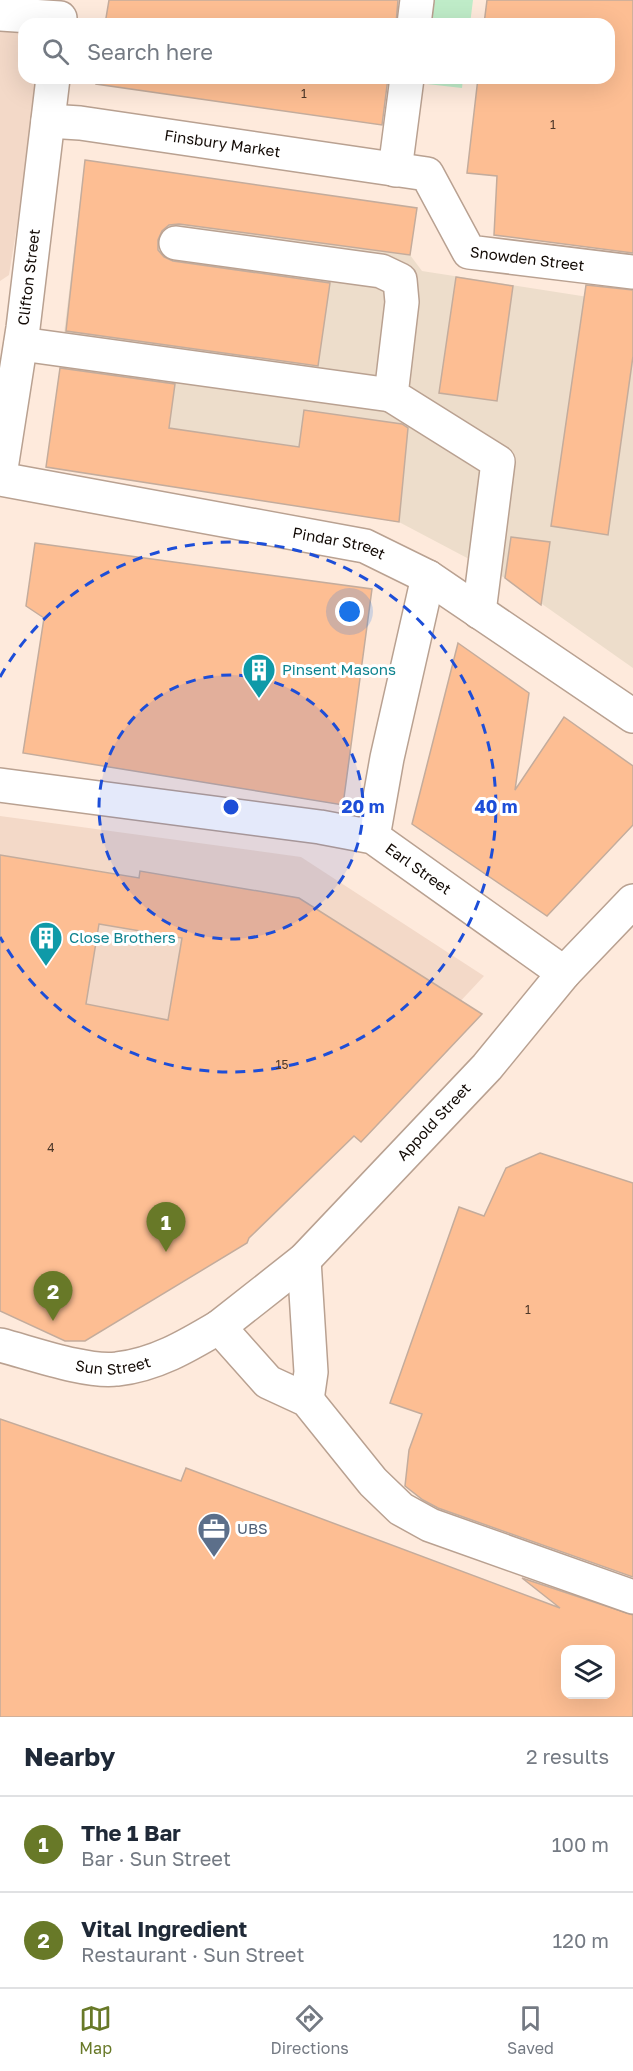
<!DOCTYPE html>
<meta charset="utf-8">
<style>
body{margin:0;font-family:"Golos Text",sans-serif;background:#f6f6f7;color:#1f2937}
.controls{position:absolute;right:18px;bottom:18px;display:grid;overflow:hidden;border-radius:12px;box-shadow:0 6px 24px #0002}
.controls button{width:54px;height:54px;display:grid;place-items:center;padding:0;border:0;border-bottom:2px solid #e0e1e3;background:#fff;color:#1f2937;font:30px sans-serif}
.you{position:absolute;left:350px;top:612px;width:21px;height:21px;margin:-15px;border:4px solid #fff;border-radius:50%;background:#1a73e8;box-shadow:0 0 0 9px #1a73e833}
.badge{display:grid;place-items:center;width:39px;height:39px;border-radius:50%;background:#687928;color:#fff;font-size:20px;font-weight:700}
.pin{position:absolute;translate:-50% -50px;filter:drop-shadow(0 2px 3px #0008)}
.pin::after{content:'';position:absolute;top:32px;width:21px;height:18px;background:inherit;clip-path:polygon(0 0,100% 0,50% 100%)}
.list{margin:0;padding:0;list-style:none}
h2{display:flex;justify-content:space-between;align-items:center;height:78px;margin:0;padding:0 24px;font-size:26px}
h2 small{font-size:20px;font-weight:400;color:#747a83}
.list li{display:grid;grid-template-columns:39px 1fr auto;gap:18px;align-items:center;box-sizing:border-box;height:96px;padding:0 24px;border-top:2px solid #e0e1e3}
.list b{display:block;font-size:22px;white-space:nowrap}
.list p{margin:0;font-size:20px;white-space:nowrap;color:#747a83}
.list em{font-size:20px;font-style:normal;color:#747a83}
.icon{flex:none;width:33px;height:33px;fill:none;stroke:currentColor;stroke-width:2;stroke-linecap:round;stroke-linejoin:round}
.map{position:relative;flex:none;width:633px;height:1717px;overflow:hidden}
.search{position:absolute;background:#fff;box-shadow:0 6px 24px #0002;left:18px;right:18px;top:18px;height:66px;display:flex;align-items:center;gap:15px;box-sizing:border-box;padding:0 21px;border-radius:18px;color:#747a83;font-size:22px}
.sheet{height:270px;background:#fff}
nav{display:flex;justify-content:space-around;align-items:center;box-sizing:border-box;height:84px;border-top:2px solid #e0e1e3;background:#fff;font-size:16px;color:#747a83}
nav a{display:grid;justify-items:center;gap:3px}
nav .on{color:#687928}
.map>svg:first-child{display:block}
.built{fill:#f3d9c8}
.industrial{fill:#edddcb}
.green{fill:#bfecc8}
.building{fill:#fdbe93;stroke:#c4ac9c;stroke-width:1.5;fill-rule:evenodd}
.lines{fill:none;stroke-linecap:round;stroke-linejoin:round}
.minor-casing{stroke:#b9a191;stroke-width:36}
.major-casing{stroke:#b9a191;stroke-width:36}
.minor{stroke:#fff;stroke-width:33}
.major{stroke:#fff;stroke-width:33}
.ring{fill:none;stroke:#1d4ed8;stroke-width:3;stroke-dasharray:10 8}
.labels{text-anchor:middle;stroke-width:6;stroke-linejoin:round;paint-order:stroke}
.number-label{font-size:12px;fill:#4d3728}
.street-label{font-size:15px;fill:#120a05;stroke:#fff}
.culture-label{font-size:15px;fill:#0d838f;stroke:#fff;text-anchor:start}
.service-label{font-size:15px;fill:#4e5e75;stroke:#fff;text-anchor:start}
.centre{fill:#1d4ed8;stroke:#fff;stroke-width:3}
.ring-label{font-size:18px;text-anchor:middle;font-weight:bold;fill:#1d4ed8;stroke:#fff;stroke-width:6;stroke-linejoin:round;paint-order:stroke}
</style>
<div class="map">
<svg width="633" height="1717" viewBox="0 0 633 1717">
<rect width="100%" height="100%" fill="#feeadc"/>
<g class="built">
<path d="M0 0H53V6L24 24V78H41L9 275 0 281Z"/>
<path d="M0 816 301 857 484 976 316 1156 0 1268Z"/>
</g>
<path class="industrial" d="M85 160 417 208 410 255 422 271 633 304V668L505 578 399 522 46 467 59 375Z"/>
<g class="green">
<path d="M428 0H473L470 24H425Z"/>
<path d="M419 78H463L462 88 418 83Z"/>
</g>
<g class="building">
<path d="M109 0H398L396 24H105Z"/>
<path d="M487 0H633V253L494 235 497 176 467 173 478 78H609V24H484Z"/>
<path d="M97 78H388L382 125 96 84Z"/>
<path d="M85 160 417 208 410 255 179 224 169 225 162 231 158 240V250L164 257 173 261 330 283 318 366 66 331Z"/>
<path d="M456 277 513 286 497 401 439 393Z"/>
<path d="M586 285 633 290V356L608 535 551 526Z"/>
<path d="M60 368 175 384 169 428 299 447 304 410 402 424 408 428 399 522 46 467Z"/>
<path d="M511 537 550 542 541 605 505 578Z"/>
<path d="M35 543 372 589 343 805 23 753 44 618 26 606Z"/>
<path d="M458 643 529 693 515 790 564 717 633 766V825L547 916 412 824Z"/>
<path d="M0 855 139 878 140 871 299 898 482 1014 361 1142 354 1136 249 1238 247 1243 85 1341H65L0 1311ZM99 924 182 938 168 1020 86 1004Z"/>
<path d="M540 1153 633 1183V1577L438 1508 423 1500 405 1486 409 1450 422 1414 390 1403 459 1207 484 1216 506 1168Z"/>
<path d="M0 1419 181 1481 186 1468 560 1608 522 1578 633 1615V1717H0ZM566 1650H610V1695H566Z"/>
</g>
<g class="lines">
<defs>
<g id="minor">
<path d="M0 14 60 18"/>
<path d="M414 24 417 0"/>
<path id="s1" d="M48 121 80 123 427 174 469 252 633 272"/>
<path d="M395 170 407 78"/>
<path d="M176 243 381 271 400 280 402 302 391 395 498 462 479 612"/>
<path d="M21 344 391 395"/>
<path id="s2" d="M0 475 23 328 53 78"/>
<path id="s3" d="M0 479 365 546 428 577 633 716"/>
<path id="s4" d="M0 785 320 827 373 837 564 973"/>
<path d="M373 837 387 758 428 577"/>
<path d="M633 901 564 973 487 1067 304 1260 219 1327 268 1382 307 1400 373 1482 401 1509 430 1525 633 1597"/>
<path d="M304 1260 311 1372 307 1400"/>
</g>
<g id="major">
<path id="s5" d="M0 1345C31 1353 87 1373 117 1369 155 1365 187 1346 219 1327"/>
</g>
</defs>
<use href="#minor" class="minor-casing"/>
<use href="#major" class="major-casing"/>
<use href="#minor" class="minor"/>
<use href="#major" class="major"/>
</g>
<circle cx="231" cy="807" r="132" fill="#1d4ed8" fill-opacity=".12"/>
<g class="ring">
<circle cx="231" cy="807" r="132"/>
<path d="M0 677A265 265 0 1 1 0 937"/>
</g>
<defs>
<symbol id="building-pin" viewBox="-11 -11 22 30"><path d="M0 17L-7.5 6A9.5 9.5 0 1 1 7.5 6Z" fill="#0f9aa8" stroke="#fff"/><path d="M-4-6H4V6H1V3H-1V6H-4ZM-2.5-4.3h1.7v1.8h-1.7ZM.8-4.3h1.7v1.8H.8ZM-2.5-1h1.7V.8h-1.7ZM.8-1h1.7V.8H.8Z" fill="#fff"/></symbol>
<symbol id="office-pin" viewBox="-11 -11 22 30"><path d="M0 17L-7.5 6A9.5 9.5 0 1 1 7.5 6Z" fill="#5c6f8a" stroke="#fff"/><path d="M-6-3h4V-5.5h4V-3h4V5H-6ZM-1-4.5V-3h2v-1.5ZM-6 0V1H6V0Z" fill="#fff"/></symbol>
</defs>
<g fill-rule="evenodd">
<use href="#building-pin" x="240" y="651" width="38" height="52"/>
<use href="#building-pin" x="27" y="919" width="38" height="52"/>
<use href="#office-pin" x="195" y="1510" width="38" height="52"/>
</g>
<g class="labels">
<g class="number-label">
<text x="304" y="98">1</text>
<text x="553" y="129">1</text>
<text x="282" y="1069">15</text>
<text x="51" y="1152">4</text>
<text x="528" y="1314">1</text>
</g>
<g class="street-label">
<text dy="5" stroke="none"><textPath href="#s1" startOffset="176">Finsbury Market</textPath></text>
<text dy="5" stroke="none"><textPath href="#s1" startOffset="530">Snowden Street</textPath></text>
<text dy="5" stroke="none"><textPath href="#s2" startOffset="200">Clifton Street</textPath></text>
<text dy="5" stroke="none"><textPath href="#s3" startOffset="345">Pindar Street</textPath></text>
<text dy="5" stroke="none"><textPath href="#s4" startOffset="432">Earl Street</textPath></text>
<text transform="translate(434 1122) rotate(-47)" y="5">Appold Street</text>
<text dy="5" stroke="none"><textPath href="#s5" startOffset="116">Sun Street</textPath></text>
</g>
<g class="culture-label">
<text x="282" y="675">Pinsent Masons</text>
<text x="69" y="943">Close Brothers</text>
</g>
<g class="service-label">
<text x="237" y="1534">UBS</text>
</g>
</g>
<circle cx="231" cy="807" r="9" class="centre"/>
<g class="ring-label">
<text x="363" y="813">20 m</text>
<text x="496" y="813">40 m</text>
</g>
</svg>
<div class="controls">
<button><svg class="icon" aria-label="layers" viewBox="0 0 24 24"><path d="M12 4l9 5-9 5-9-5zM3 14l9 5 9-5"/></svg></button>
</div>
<div class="you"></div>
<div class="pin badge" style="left:166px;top:1252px">1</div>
<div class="pin badge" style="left:53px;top:1321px">2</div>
<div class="search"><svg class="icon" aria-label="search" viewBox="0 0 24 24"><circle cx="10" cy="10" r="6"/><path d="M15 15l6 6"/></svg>Search here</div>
</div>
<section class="sheet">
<h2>Nearby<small>2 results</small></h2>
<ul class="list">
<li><span class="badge">1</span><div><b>The 1 Bar</b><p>Bar · Sun Street</p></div><em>100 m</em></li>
<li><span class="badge">2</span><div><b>Vital Ingredient</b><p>Restaurant · Sun Street</p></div><em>120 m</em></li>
</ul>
</section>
<nav>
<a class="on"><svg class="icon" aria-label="map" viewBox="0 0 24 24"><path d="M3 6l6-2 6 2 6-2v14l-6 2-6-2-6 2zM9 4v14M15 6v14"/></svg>Map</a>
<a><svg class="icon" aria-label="directions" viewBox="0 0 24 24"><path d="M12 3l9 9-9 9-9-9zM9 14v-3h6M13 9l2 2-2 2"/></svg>Directions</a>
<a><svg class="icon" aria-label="saved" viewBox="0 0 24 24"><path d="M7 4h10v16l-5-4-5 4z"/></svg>Saved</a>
</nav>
